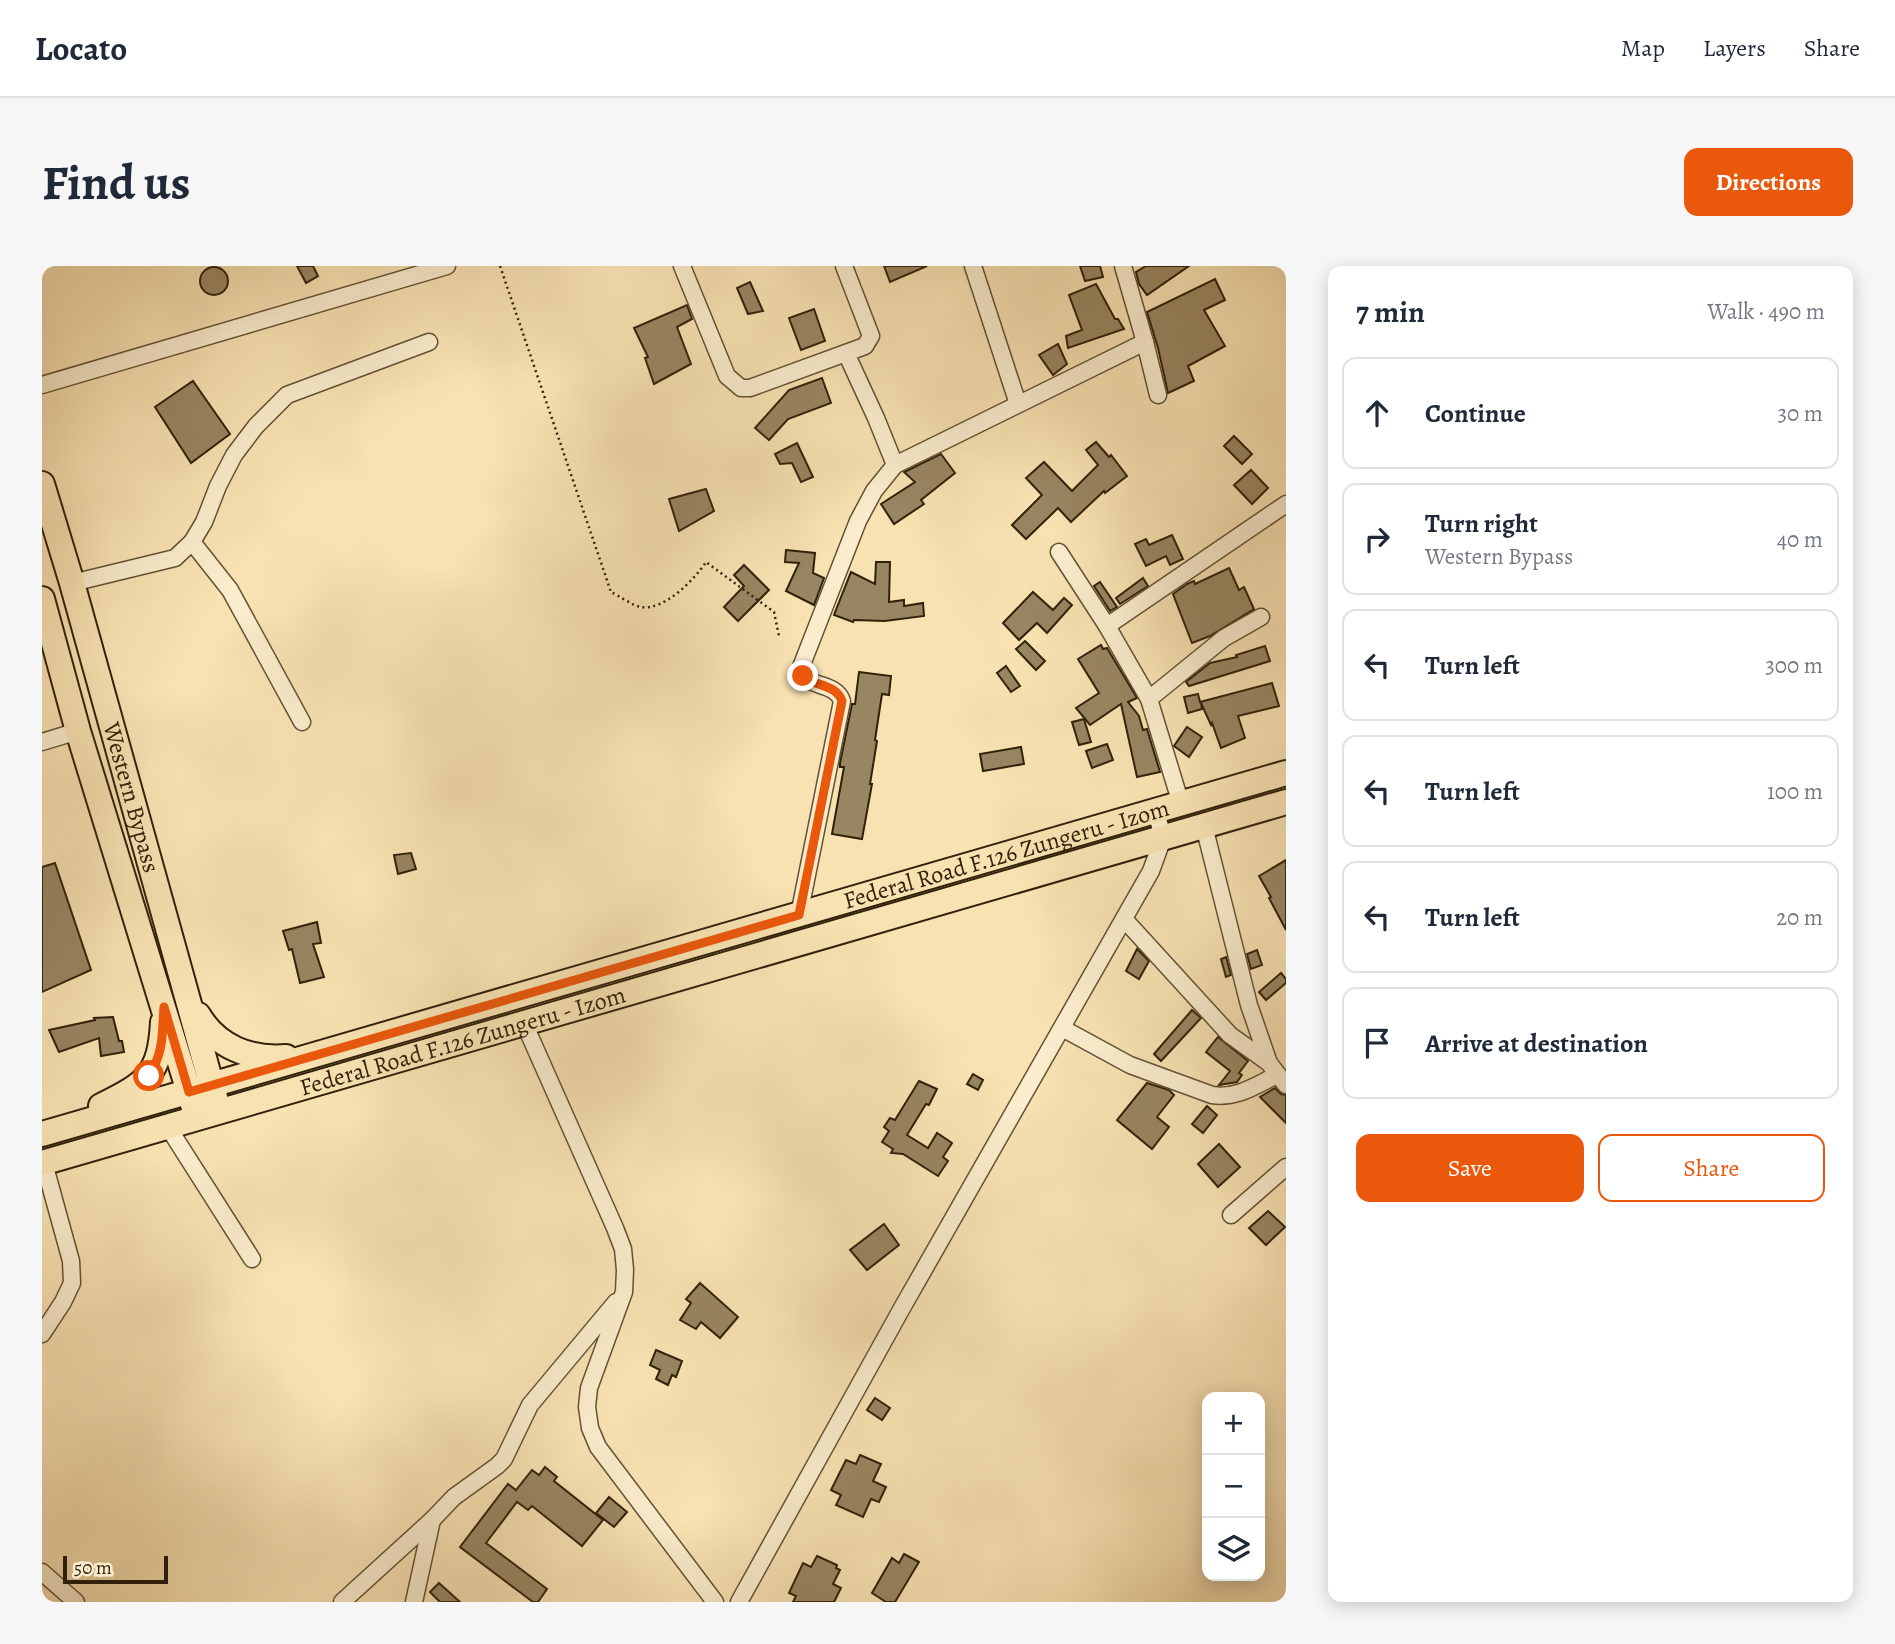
<!DOCTYPE html>
<meta charset="utf-8">
<style>
body{margin:0;font-family:Alegreya,serif;background:#f6f6f7;color:#1f2937}
.controls{position:absolute;right:21px;bottom:21px;display:grid;overflow:hidden;border-radius:14px;box-shadow:0 4px 18px #0003}
.controls button{width:63px;height:63px;display:grid;place-items:center;padding:0;border:0;border-bottom:2px solid #e0e1e3;background:#fff;color:#1f2937;font:35px sans-serif}
.scale{position:absolute;left:21px;bottom:18px;width:105px;box-sizing:border-box;padding-left:7px;border:4px solid #31210a;border-top:0;font-size:19px;line-height:24px;white-space:nowrap;color:#31210a;-webkit-text-stroke:5px #faeccd;paint-order:stroke}
.stop{position:absolute;width:21px;height:21px;margin:-16px;border:5px solid #ea580c;border-radius:50%;background:#fff}
.stop.end{background:#ea580c;border-color:#fff;box-shadow:0 2px 7px #0008}
.list{margin:0;padding:0;list-style:none}
h2{display:flex;justify-content:space-between;align-items:center;height:91px;margin:0;padding:0 28px;font-size:30px}
h2 small{font-size:23px;font-weight:400;color:#747a83}
.list li{display:grid;grid-template-columns:46px 1fr auto;gap:21px;align-items:center;box-sizing:border-box;height:112px;margin:0 14px 14px;padding:0 14px;border:2px solid #e0e1e3;border-radius:14px}
.list b{display:block;font-size:26px;white-space:nowrap}
.list p{margin:0;font-size:23px;white-space:nowrap;color:#747a83}
.list em{font-size:23px;font-style:normal;color:#747a83}
.actions{display:flex;gap:14px;padding:21px 28px}
.actions a{flex:1;padding:16px 0;border:2px solid #ea580c;border-radius:14px;text-align:center;font-size:24px;color:#ea580c}
.actions .main{background:#ea580c;color:#fff}
.icon{flex:none;width:38px;height:38px;fill:none;stroke:currentColor;stroke-width:2;stroke-linecap:round;stroke-linejoin:round}
.map{position:relative;flex:none;width:1244px;height:1336px;overflow:hidden;border-radius:14px}
header{display:flex;align-items:center;gap:42px;box-sizing:border-box;height:98px;padding:0 35px;background:#fff;border-bottom:2px solid #e0e1e3}
header strong{font-size:33px}
nav{display:flex;gap:38px;margin-inline-start:auto;font-size:24px}
.intro{display:flex;align-items:center;justify-content:space-between;box-sizing:border-box;height:168px;padding:0 42px}
h1{margin:0;font-size:49px}
.button{padding:18px 32px;border-radius:14px;background:#ea580c;color:#fff;font-size:24px;font-weight:700}
main{display:flex;gap:42px;padding:0 42px}
aside{flex:1;background:#fff;border-radius:14px;box-shadow:0 4px 18px #0003}
.map>svg:first-child{display:block}
.building{fill:#988561;stroke:#31210a;stroke-width:2}
.lines{fill:none;stroke-linecap:round;stroke-linejoin:round}
.street-casing{stroke:#635134;stroke-width:19}
.primary-casing{stroke:#31210a;stroke-width:28}
.path{stroke:#31210a;stroke-width:2.5;stroke-dasharray:2 3.5;stroke-linecap:butt}
.street{stroke:#faeccd;stroke-width:16}
.primary{stroke:#f8e2b2;stroke-width:24}
.route{stroke:#ea580c;stroke-width:9}
.labels{text-anchor:middle;stroke-width:6;stroke-linejoin:round;paint-order:stroke}
.street-label{font-size:24px;fill:#31210a;stroke:#faeccd}
</style>
<header>
<strong>Locato</strong>
<nav><a>Map</a><a>Layers</a><a>Share</a></nav>
</header>
<div class="intro"><h1>Find us</h1><a class="button">Directions</a></div>
<main>
<div class="map">
<svg width="1244" height="1336" viewBox="0 0 1244 1336">
<rect width="100%" height="100%" fill="#f8e2b2"/>
<filter id="stains"><feTurbulence type="fractalNoise" baseFrequency=".00286" numOctaves="4"/><feColorMatrix values="0 0 0 0 .2 0 0 0 0 .09 0 0 0 0 .02 0 0 0 .5 -.17"/></filter>
<radialGradient id="worn" r=".72"><stop offset=".6" stop-color="#630" stop-opacity="0"/><stop offset="1" stop-color="#630" stop-opacity=".3"/></radialGradient>
<g class="building">
<path d="M255 0H271L276 10 264 17Z"/>
<path d="M842 0H885L848 16Z"/>
<path d="M1038 0H1058L1061 11 1043 15Z"/>
<path d="M1104 0H1147L1105 29 1097 18 1094 6Z"/>
<circle cx="172" cy="15" r="14"/>
<path d="M1173 13 1183 34 1162 44 1183 80 1146 100 1152 115 1126 127 1116 82 1105 46Z"/>
<path d="M708 16 721 45 706 48 695 22Z"/>
<path d="M1054 18 1073 53H1076L1082 63 1026 82 1024 70 1040 64 1027 29Z"/>
<path d="M645 39 650 53 635 61 649 98 612 118 603 92 606 91 592 62Z"/>
<path d="M772 43 783 75 759 84 747 52Z"/>
<path d="M1016 78 1025 98 1011 109 997 89Z"/>
<path d="M780 112 789 137 746 153 727 174 713 162 747 124Z"/>
<path d="M151 115 188 168 149 197 113 141Z"/>
<path d="M1192 170 1210 188 1200 198 1182 180Z"/>
<path d="M1054 176 1067 191 1069 189 1085 210 1063 227 1062 225 1029 256 1016 242 984 273 970 259 1000 229 984 212 1002 196 1030 225 1056 199 1044 184Z"/>
<path d="M755 177 771 211 759 216 750 197 738 198 733 188Z"/>
<path d="M899 188 913 207 879 234 882 238 852 258 839 238 873 216 862 206Z"/>
<path d="M1209 204 1226 222 1210 238 1192 219Z"/>
<path d="M664 223 672 245 637 265 627 233Z"/>
<path d="M1130 269 1141 293 1128 299 1124 290 1104 300 1093 278 1104 273 1107 279Z"/>
<path d="M744 284 773 287 771 307 782 312 772 339 744 325 757 297 743 296Z"/>
<path d="M834 296H848L847 336 862 334V340L881 337 882 350 843 355 812 354 811 356 792 349 809 306 833 318Z"/>
<path d="M702 299 727 324 696 355 682 341 702 320 692 309Z"/>
<path d="M1187 302 1197 324 1202 321 1212 343 1168 370 1150 377 1131 328 1145 318 1152 315 1153 318Z"/>
<path d="M1101 312 1106 320 1078 338 1074 332Z"/>
<path d="M1058 316 1075 341 1068 345 1052 320Z"/>
<path d="M991 326 1011 344 1022 332 1030 339 1005 367 995 357 977 374 961 357Z"/>
<path d="M983 375 1003 395 994 404 974 383Z"/>
<path d="M1059 379 1061 383 1065 382 1095 432 1086 436 1097 450 1101 464 1105 463 1118 506 1095 511 1079 438 1048 459 1034 442 1057 427 1036 393Z"/>
<path d="M1223 380 1228 395 1147 420 1144 416 1168 397 1195 391 1194 389Z"/>
<path d="M964 400 978 420 969 426 955 407Z"/>
<path d="M817 406 849 410 847 429 840 428 833 474 835 475 828 518H830L820 573 790 568 802 501H798V497L810 438H813Z"/>
<path d="M1230 417 1237 440 1196 450 1203 472 1179 482 1170 457 1169 459 1159 437 1160 443 1146 447 1142 431 1156 428 1158 436Z"/>
<path d="M1042 453 1049 476 1037 479 1030 456Z"/>
<path d="M1145 461 1160 471 1147 491 1132 480Z"/>
<path d="M1065 478 1071 494 1050 502 1044 485Z"/>
<path d="M979 481 982 498 941 505 938 488Z"/>
<path d="M369 587 374 603 356 608 352 589Z"/>
<path d="M1244 594V664L1227 632 1229 631 1217 610Z"/>
<path d="M13 597 49 704 0 726V601Z"/>
<path d="M275 656 279 677 271 678 282 711 258 717 250 683 247 684 241 665Z"/>
<path d="M1095 683 1107 695 1097 713 1084 705Z"/>
<path d="M1215 684 1220 699 1209 703 1205 688Z"/>
<path d="M1184 691 1189 709 1184 711 1179 693Z"/>
<path d="M1239 707 1244 713V717L1224 734 1217 726Z"/>
<path d="M1150 744 1159 752 1119 795 1112 788Z"/>
<path d="M71 751 77 775H80L82 786 59 790 57 772 17 786 7 764 53 754 52 752Z"/>
<path d="M1176 771 1206 795 1197 807 1200 809 1195 816 1177 819 1188 805 1164 786Z"/>
<path d="M931 808 941 814 936 824 925 818Z"/>
<path d="M877 815 895 823 887 839 884 838 865 869 886 882 895 867 910 877 901 891 906 895 896 910 861 888 849 887 851 883 840 876 847 865 842 861 848 852 853 854Z"/>
<path d="M1105 817 1127 824 1132 829 1115 851 1127 861 1110 883 1075 854Z"/>
<path d="M1233 822 1239 828 1244 829V857L1218 831Z"/>
<path d="M1165 840 1175 849 1161 867 1150 858Z"/>
<path d="M1177 878 1198 901 1176 921 1156 898Z"/>
<path d="M1226 945 1243 961 1224 979 1207 962Z"/>
<path d="M842 958 857 979 825 1004 808 984Z"/>
<path d="M658 1017 696 1051 678 1072 659 1056 654 1063 638 1054 649 1037 644 1033Z"/>
<path d="M614 1084 640 1095 634 1111 630 1109 626 1119 614 1113 618 1104 608 1099Z"/>
<path d="M833 1132 848 1142 840 1154 825 1144Z"/>
<path d="M818 1189 839 1198 831 1215 844 1221 837 1236 829 1233 821 1251 794 1239 799 1229 789 1224 804 1194 814 1198Z"/>
<path d="M503 1201 515 1211 512 1215 561 1254 540 1280 490 1240 486 1244 475 1236 444 1277 505 1323 496 1336H491L418 1281 466 1218 474 1224 490 1204 497 1209Z"/>
<path d="M567 1231 585 1246 572 1261 554 1247Z"/>
<path d="M862 1288 877 1296 853 1336H844L830 1327 850 1292 857 1297Z"/>
<path d="M775 1290 795 1299 794 1302 798 1304 791 1318 799 1322 792 1336H751L754 1330 747 1327 761 1297 769 1301Z"/>
<path d="M397 1317 418 1336H398L388 1326Z"/>
</g>
<g class="lines">
<defs>
<g id="street">
<path d="M640 0 685 110 699 122H708L823 80 829 70 802 0"/>
<path d="M931 0 976 138"/>
<path d="M1081 0 1103 76 1116 129"/>
<path d="M804 87 834 152 853 199 1103 76"/>
<path d="M0 119 405 0"/>
<path d="M150 276 188 324 260 456"/>
<path d="M1017 286 1065 360 1107 433 1139 538"/>
<path d="M30 317 133 292 150 276 162 256 176 220 192 189 214 160 245 129 387 76"/>
<path d="M1065 360 1244 238"/>
<path d="M1107 433 1182 372 1219 351"/>
<path d="M0 476 36 465"/>
<path d="M1162 560 1207 739 1227 797 1244 819"/>
<path d="M757 649 800 435C793 414 761 424 759 401L816 255 832 225 853 199"/>
<path d="M1082 653 1188 769 1227 797"/>
<path d="M482 757 573 962 581 983 583 1004 582 1026 547 1122 545 1141 548 1162 556 1181 673 1336"/>
<path d="M1020 762 1088 799 1170 829C1195 833 1214 819 1235 809"/>
<path d="M126 861 210 993"/>
<path d="M1189 949 1244 901"/>
<path d="M0 1068 21 1036 30 1017 29 995 2 897"/>
<path d="M0 1306 34 1336"/>
<path d="M300 1336 390 1254 412 1231 455 1200 462 1193 488 1139 574 1036"/>
<path d="M372 1336 390 1254"/>
<path d="M697 1336 860 1042 1109 605 1121 572 1114 545"/>
</g>
<g id="primary">
<path id="s1" d="M0 218 30 317 174 835"/>
<path d="M0 333 36 465 152 842"/>
<path d="M156 749C175 781 208 794 244 791"/>
<path d="M59 840C105 817 118 809 121 756"/>
<path id="s2" d="M0 868 1244 507"/>
<path id="s3" d="M0 897 1244 536"/>
</g>
</defs>
<use href="#street" class="street-casing"/>
<use href="#primary" class="primary-casing"/>
<path class="path" d="M458 0 569 326C576 329 591 340 599 341 622 345 652 314 664 296L732 346 737 370"/>
<use href="#street" class="street"/>
<use href="#primary" class="primary"/>
</g>
<g class="lines">
<path class="route" d="M107 810C122 785 120 769 122 741L147 826 757 649 800 435C794 418 774 421 761 410"/>
</g>
<g class="labels">
<g class="street-label">
<text dy="8" stroke="none"><textPath href="#s1" startOffset="326">Western Bypass</textPath></text>
<text dy="8" stroke="none"><textPath href="#s2" startOffset="1004">Federal Road F.126 Zungeru - Izom</textPath></text>
<text dy="8" stroke="none"><textPath href="#s3" startOffset="438">Federal Road F.126 Zungeru - Izom</textPath></text>
</g>
</g>
<rect width="100%" height="100%" filter="url(#stains)"/>
<rect width="100%" height="100%" fill="url(#worn)"/>
</svg>
<div class="controls">
<button>+</button>
<button>−</button>
<button><svg class="icon" aria-label="layers" viewBox="0 0 24 24"><path d="M12 4l9 5-9 5-9-5zM3 14l9 5 9-5"/></svg></button>
</div>
<div class="scale">50 m</div>
<div class="stop" style="left:107px;top:810px"></div>
<div class="stop end" style="left:761px;top:410px"></div>
</div>
<aside>
<h2>7 min<small>Walk · 490 m</small></h2>
<ul class="list">
<li><svg class="icon" aria-label="ahead" viewBox="0 0 24 24"><path d="M12 20V5M6 11l6-6 6 6"/></svg><div><b>Continue</b></div><em>30 m</em></li>
<li><svg class="icon" aria-label="right" viewBox="0 0 24 24"><path d="M7 20v-9h11M14 6l5 5-5 5"/></svg><div><b>Turn right</b><p>Western Bypass</p></div><em>40 m</em></li>
<li><svg class="icon" aria-label="left" viewBox="0 0 24 24"><path d="M17 20v-9H6M10 6l-5 5 5 5"/></svg><div><b>Turn left</b></div><em>300 m</em></li>
<li><svg class="icon" aria-label="left" viewBox="0 0 24 24"><path d="M17 20v-9H6M10 6l-5 5 5 5"/></svg><div><b>Turn left</b></div><em>100 m</em></li>
<li><svg class="icon" aria-label="left" viewBox="0 0 24 24"><path d="M17 20v-9H6M10 6l-5 5 5 5"/></svg><div><b>Turn left</b></div><em>20 m</em></li>
<li><svg class="icon" aria-label="arrive" viewBox="0 0 24 24"><path d="M6 21V4h12l-3 4 3 4H6"/></svg><div><b>Arrive at destination</b></div></li>
</ul>
<div class="actions"><a class="main">Save</a><a>Share</a></div>
</aside>
</main>
